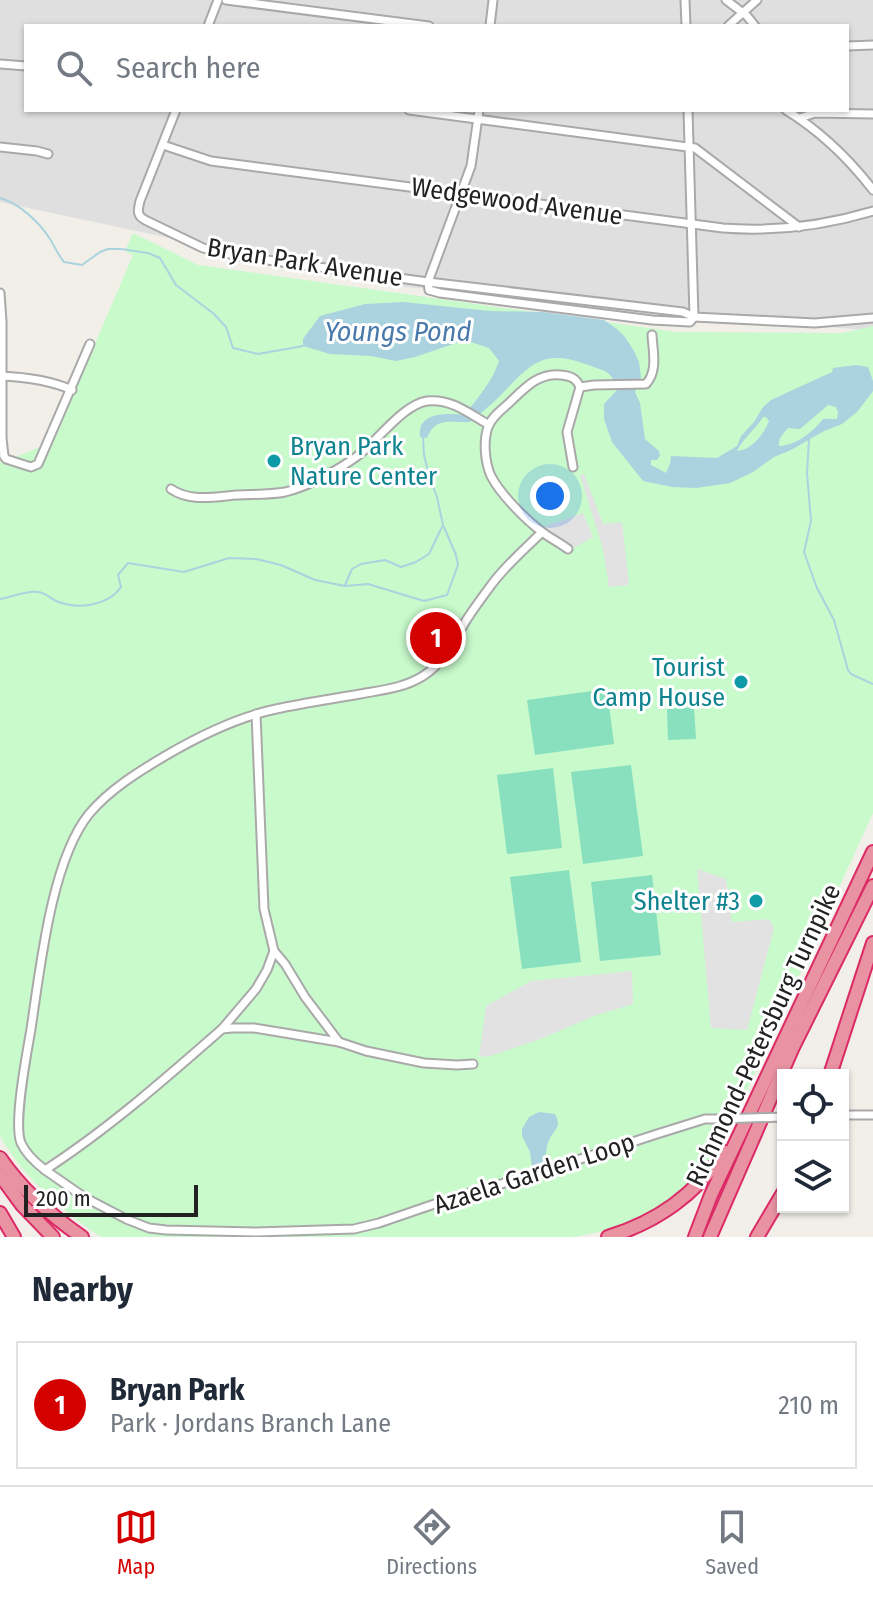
<!DOCTYPE html>
<meta charset="utf-8">
<style>
body{margin:0;font-family:"Fira Sans Condensed",sans-serif;background:#f6f6f7;color:#1f2937}
.controls{position:absolute;right:24px;bottom:24px;display:grid;overflow:hidden;border-radius:0px;box-shadow:0 2px 6px #0004}
.controls button{width:72px;height:72px;display:grid;place-items:center;padding:0;border:0;border-bottom:2px solid #e0e1e3;background:#fff;color:#1f2937;font:40px sans-serif}
.scale{position:absolute;left:24px;bottom:20px;width:174px;box-sizing:border-box;padding-left:8px;border:4px solid #222;border-top:0;font-size:22px;line-height:28px;white-space:nowrap;color:#222;-webkit-text-stroke:6px #fff;paint-order:stroke}
.you{position:absolute;left:550px;top:496px;width:28px;height:28px;margin:-20px;border:6px solid #fff;border-radius:50%;background:#1a73e8;box-shadow:0 0 0 12px #1a73e833}
.badge{display:grid;place-items:center;width:52px;height:52px;border-radius:50%;background:#d40000;color:#fff;font-size:26px;font-weight:700}
.pin{position:absolute;translate:-50% -50%;border:4px solid #fff;box-shadow:0 2px 8px #0006}
.list{margin:0;padding:0;list-style:none}
h2{display:flex;justify-content:space-between;align-items:center;height:104px;margin:0;padding:0 32px;font-size:34px}
h2 small{font-size:26px;font-weight:400;color:#747a83}
.list li{display:grid;grid-template-columns:52px 1fr auto;gap:24px;align-items:center;box-sizing:border-box;height:128px;margin:0 16px 16px;padding:0 16px;border:2px solid #e0e1e3;border-radius:0px}
.list b{display:block;font-size:30px;white-space:nowrap}
.list p{margin:0;font-size:26px;white-space:nowrap;color:#747a83}
.list em{font-size:26px;font-style:normal;color:#747a83}
.icon{flex:none;width:44px;height:44px;fill:none;stroke:currentColor;stroke-width:2;stroke-linecap:round;stroke-linejoin:round}
.map{position:relative;flex:none;width:873px;height:1237px;overflow:hidden}
.search{position:absolute;background:#fff;box-shadow:0 2px 6px #0004;left:24px;right:24px;top:24px;height:88px;display:flex;align-items:center;gap:20px;box-sizing:border-box;padding:0 28px;border-radius:0px;color:#747a83;font-size:30px}
.sheet{height:248px;background:#fff}
nav{display:flex;justify-content:space-around;align-items:center;box-sizing:border-box;height:112px;border-top:2px solid #e0e1e3;background:#fff;font-size:22px;color:#747a83}
nav a{display:grid;justify-items:center;gap:4px}
nav .on{color:#d40000}
.map>svg:first-child{display:block}
.residential{fill:#e0dfdf;fill-rule:evenodd}
.park{fill:#c8facc}
.pitch{fill:#88e0be}
.parking{fill:#e2e2e2}
.water{fill:#aad3df;fill-rule:evenodd}
.lines{fill:none;stroke-linecap:round;stroke-linejoin:round}
.stream{stroke:#aad3df;stroke-width:2}
.street-casing{stroke:#a9a9a9;stroke-width:11}
.highway-casing{stroke:#dc2a67;stroke-width:16}
.street{stroke:#fff;stroke-width:7}
.highway{stroke:#e892a2;stroke-width:12}
.street-bridge-casing{stroke:#a9a9a9;stroke-width:11;stroke-linecap:butt}
.street-bridge{stroke:#fff;stroke-width:7}
.culture-dot{fill:#0f9aa8;stroke:#fff;stroke-width:3}
.labels{text-anchor:middle;stroke-width:6;stroke-linejoin:round;paint-order:stroke}
.street-label{font-size:26px;fill:#222;stroke:#fff}
.culture-label{font-size:26px;fill:#0d838f;stroke:#fff;text-anchor:end}
.water-label{font-size:28px;font-style:italic;fill:#4a7aab;stroke:#fff}
</style>
<div class="map">
<svg width="873" height="1237" viewBox="0 0 873 1237">
<rect width="100%" height="100%" fill="#f2efe9"/>
<path class="residential" d="M0 0H873V331L396 286 0 202ZM26 26H847V110H26Z"/>
<path class="park" d="M133 233 198 265 677 332 843 333 873 326V813L725 1139C690 1199 641 1226 574 1237H101C61 1210 24 1178 0 1136V463L53 442 133 255 125 251Z"/>
<g class="pitch">
<path d="M607 689 614 744 535 755 527 700Z"/>
<path d="M694 707 696 739 668 740 667 709Z"/>
<path d="M631 765 643 856 583 864 571 772Z"/>
<path d="M553 768 562 848 507 854 497 775Z"/>
<path d="M569 870 581 962 522 969 510 877Z"/>
<path d="M652 875 661 955 600 961 591 882Z"/>
</g>
<g class="parking">
<path d="M584 474 603 524 622 522 629 585 609 587 603 549 580 475Z"/>
<path d="M583 513 593 537 574 548 543 527Z"/>
<path d="M697 869 726 879 732 922 769 919 774 928 747 1030 711 1028Z"/>
<path d="M632 971 633 1004 594 1016 543 1038 487 1057 479 1056 486 1006 531 981Z"/>
</g>
<g class="water">
<path d="M403 302 490 311 543 312 604 320 617 329 625 337 634 351 639 362 641 377 635 392 640 403 645 439 659 451 660 456 657 460H651V465L666 473 670 464 671 456 717 458 737 446 741 436 754 422 763 407 771 400 832 372 833 368 856 365 868 367 873 381V391L857 412 842 424 824 431 791 450 774 457 753 472 730 483 696 488 672 487 643 481 612 442 604 419V404L617 390C612 372 608 372 591 366 542 347 531 364 499 397 490 406 479 414 470 422 450 423 436 416 427 438L420 437C417 411 448 413 465 415 477 398 493 381 499 361L489 348 465 340 415 357 396 361 371 356 330 354 303 346V339L320 316 365 304ZM828 405 836 407 838 412 837 419H823C813 432 795 446 779 446 778 438 784 433 788 428L800 429ZM763 417H766L769 421C764 434 752 450 737 451 743 438 755 430 763 417Z"/>
<path d="M539 1112 555 1114C562 1128 555 1128 549 1140 546 1147 546 1155 545 1162L543 1165 532 1167 530 1152 522 1136V1129L529 1117Z"/>
</g>
<g class="lines">
<g class="stream">
<path d="M0 198C19 203 40 223 50 239 55 247 58 255 64 262L82 265 100 252 108 249H121L148 253 160 258 176 285 214 314 226 327 233 348 258 354 303 346"/>
<path d="M809 439 807 473 811 521 804 552 817 588 834 620 848 670 851 674 873 684"/>
<path d="M345 585 352 569 361 564 385 560 401 567 416 562 429 554 442 527"/>
<path d="M0 599C12 597 27 590 38 592 46 593 50 598 56 601 77 610 108 606 121 587L118 575 128 563 184 572 229 558 256 559 281 565 315 580 345 586 368 584 424 601 447 595 458 565 456 555 443 525 437 497 429 476 424 455 423 437"/>
</g>
<defs>
<g id="street">
<path d="M226 0 429 26"/>
<path d="M685 0 686 26"/>
<path d="M726 0 747 16 755 26"/>
<path d="M208 26 218 0"/>
<path d="M490 26 493 0"/>
<path d="M728 26 757 0"/>
<path d="M847 46 873 45"/>
<path d="M0 64 26 66"/>
<path d="M176 110 140 201C138 210 136 215 145 220L203 248 238 256 428 282 683 312 694 317 815 323 873 318"/>
<path d="M409 110 695 148 799 227"/>
<path d="M688 110 694 317"/>
<path d="M786 110C820 131 849 159 873 190"/>
<path d="M800 118 815 113 873 114"/>
<path d="M163 145 211 161 723 228C775 232 823 226 873 211"/>
<path d="M0 147 37 151 48 154"/>
<path d="M428 282 429 290 440 293 652 320 690 322 694 317"/>
<path d="M428 282 471 166 479 110"/>
<path d="M0 293 2 322V438L4 456"/>
<path d="M0 376C24 377 50 380 72 390"/>
<path d="M580 387 594 385 646 384C658 371 653 352 652 335"/>
<path d="M4 456 6 459 31 467 38 464 90 344"/>
<path d="M171 489C190 502 214 497 236 495 252 494 269 495 285 492 307 487 338 470 356 457 377 442 402 405 427 401 451 398 470 414 489 425"/>
<path d="M568 549C560 543 550 538 542 532 525 519 501 495 491 476 485 463 483 441 488 427 491 418 501 410 508 404 524 389 538 372 561 375 571 376 576 378 580 387L567 432 573 467"/>
<path d="M274 951 285 964 305 997 339 1042"/>
<path d="M222 1029 256 989 267 970 274 951 264 909 256 714"/>
<path d="M473 1064 457 1065 424 1063 366 1051 339 1042 254 1028H232L222 1029C165 1079 108 1129 45 1170L84 1197 126 1219 149 1228 166 1230 256 1232 354 1229 379 1223 452 1198 522 1178 657 1134 705 1119H718"/>
<path d="M843 1115H873"/>
<path d="M45 1170C36 1163 26 1154 21 1143 13 1123 27 1053 31 1029 40 970 51 861 89 814 109 790 138 772 165 756 199 736 238 717 276 709 304 703 332 699 360 694 382 690 404 688 423 676 445 662 454 640 467 619 475 607 483 596 492 584 506 565 525 549 542 532"/>
</g>
<g id="highway">
<path d="M830 1075 873 943"/>
<path d="M0 1158C22 1190 50 1215 82 1237"/>
<path d="M0 1175 22 1205 53 1237"/>
<path d="M0 1213 14 1237"/>
<path d="M608 1237C659 1221 694 1195 725 1152"/>
<path d="M695 1237 711 1195 873 852"/>
<path d="M710 1237 792 1049 873 886"/>
<path d="M757 1237 783 1193"/>
</g>
</defs>
<use href="#street" class="street-casing"/>
<use href="#highway" class="highway-casing"/>
<use href="#street" class="street"/>
<use href="#highway" class="highway"/>
<defs>
<path id="street-bridge" d="M718 1119 783 1117"/>
</defs>
<use href="#street-bridge" class="street-bridge-casing"/>
<use href="#street-bridge" class="street-bridge"/>
</g>
<g class="culture-dot">
<circle cx="274" cy="461" r="8"/>
<circle cx="741" cy="682" r="8"/>
<circle cx="756" cy="901" r="8"/>
</g>
<g class="labels">
<g class="street-label">
<text transform="translate(517 201) rotate(8)" y="9">Wedgewood Avenue</text>
<text transform="translate(305 262) rotate(9)" y="9">Bryan Park Avenue</text>
<text transform="translate(763 1035) rotate(-65)" y="9">Richmond-Petersburg Turnpike</text>
<text transform="translate(534 1173) rotate(-18)" y="9">Azaela Garden Loop</text>
</g>
<g class="culture-label">
<text x="290" y="455" text-anchor="start">Bryan Park<tspan x="290" dy="30">Nature Center</tspan></text>
<text x="725" y="676">Tourist<tspan x="725" dy="30">Camp House</tspan></text>
<text x="740" y="910">Shelter #3</text>
</g>
<g class="water-label">
<text x="398" y="341">Youngs Pond</text>
</g>
</g>
</svg>
<div class="controls">
<button><svg class="icon" aria-label="locate" viewBox="0 0 24 24"><circle cx="12" cy="12" r="6"/><path d="M12 2v4M12 18v4M2 12h4M18 12h4"/></svg></button>
<button><svg class="icon" aria-label="layers" viewBox="0 0 24 24"><path d="M12 4l9 5-9 5-9-5zM3 14l9 5 9-5"/></svg></button>
</div>
<div class="scale">200 m</div>
<div class="you"></div>
<div class="pin badge" style="left:436px;top:638px">1</div>
<div class="search"><svg class="icon" aria-label="search" viewBox="0 0 24 24"><circle cx="10" cy="10" r="6"/><path d="M15 15l6 6"/></svg>Search here</div>
</div>
<section class="sheet">
<h2>Nearby<small></small></h2>
<ul class="list">
<li><span class="badge">1</span><div><b>Bryan Park</b><p>Park · Jordans Branch Lane</p></div><em>210 m</em></li>
</ul>
</section>
<nav>
<a class="on"><svg class="icon" aria-label="map" viewBox="0 0 24 24"><path d="M3 6l6-2 6 2 6-2v14l-6 2-6-2-6 2zM9 4v14M15 6v14"/></svg>Map</a>
<a><svg class="icon" aria-label="directions" viewBox="0 0 24 24"><path d="M12 3l9 9-9 9-9-9zM9 14v-3h6M13 9l2 2-2 2"/></svg>Directions</a>
<a><svg class="icon" aria-label="saved" viewBox="0 0 24 24"><path d="M7 4h10v16l-5-4-5 4z"/></svg>Saved</a>
</nav>
